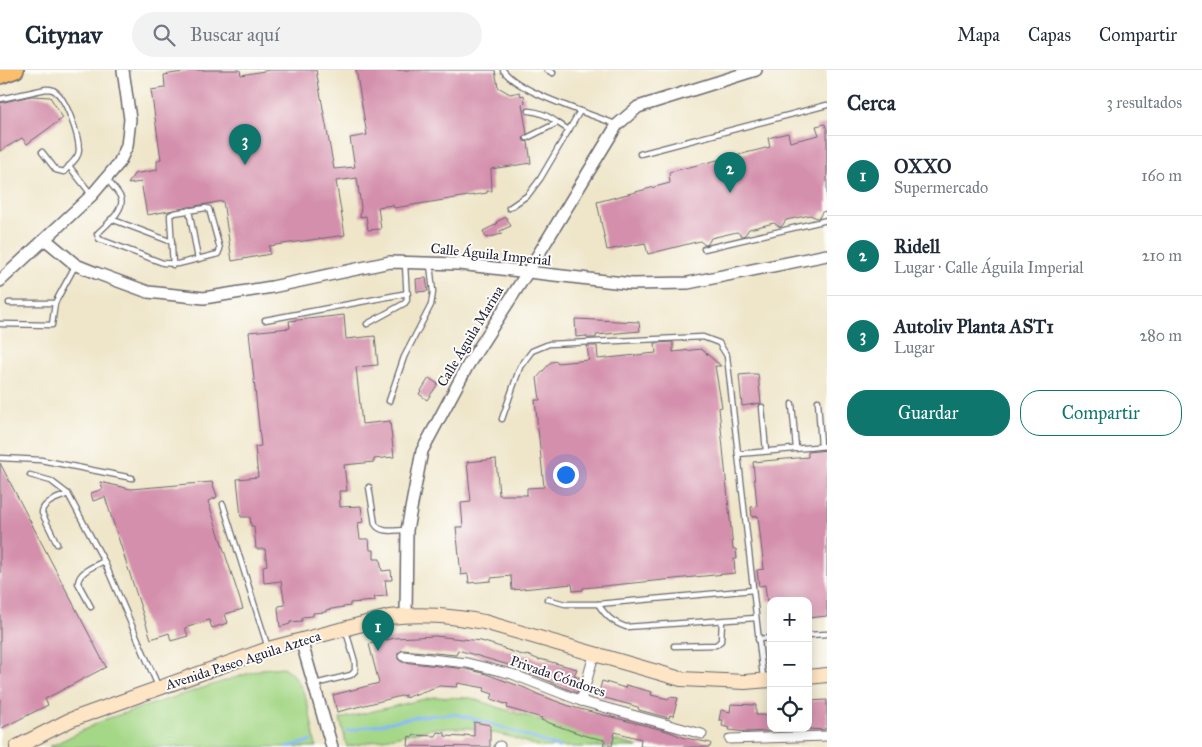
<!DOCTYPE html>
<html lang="es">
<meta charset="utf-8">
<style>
body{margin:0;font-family:"IM FELL Great Primer",serif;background:#f2f2f3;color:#1f2937}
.controls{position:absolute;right:15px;bottom:15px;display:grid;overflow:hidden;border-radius:10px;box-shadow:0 2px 12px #0003}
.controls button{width:45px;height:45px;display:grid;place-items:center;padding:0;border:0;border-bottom:1px solid #e0e1e3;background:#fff;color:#1f2937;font:25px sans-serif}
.you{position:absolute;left:565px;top:404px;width:18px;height:18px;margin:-12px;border:4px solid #fff;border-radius:50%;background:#1a73e8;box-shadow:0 0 0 8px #1a73e833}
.badge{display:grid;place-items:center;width:32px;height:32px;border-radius:50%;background:#0f766e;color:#fff;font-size:16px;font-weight:700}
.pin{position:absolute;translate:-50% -41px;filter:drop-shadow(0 1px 2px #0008)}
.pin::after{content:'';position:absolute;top:26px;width:18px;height:15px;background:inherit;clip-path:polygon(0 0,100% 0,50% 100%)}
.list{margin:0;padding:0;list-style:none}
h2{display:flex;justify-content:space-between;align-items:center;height:65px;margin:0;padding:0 20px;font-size:21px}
h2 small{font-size:16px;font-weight:400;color:#747a83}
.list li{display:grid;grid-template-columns:32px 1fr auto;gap:15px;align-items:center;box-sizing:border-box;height:80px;padding:0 20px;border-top:1px solid #e0e1e3}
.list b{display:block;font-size:19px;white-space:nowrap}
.list p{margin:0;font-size:16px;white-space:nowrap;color:#747a83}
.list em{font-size:16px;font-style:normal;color:#747a83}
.actions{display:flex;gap:10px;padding:15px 20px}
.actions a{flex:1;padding:11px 0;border:1px solid #0f766e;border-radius:20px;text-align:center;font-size:18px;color:#0f766e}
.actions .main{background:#0f766e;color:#fff}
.icon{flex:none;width:28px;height:28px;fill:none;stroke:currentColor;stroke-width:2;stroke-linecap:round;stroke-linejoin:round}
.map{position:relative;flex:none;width:827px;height:677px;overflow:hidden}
header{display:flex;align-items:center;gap:30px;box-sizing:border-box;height:70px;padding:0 25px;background:#fff;border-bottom:1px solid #e0e1e3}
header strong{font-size:24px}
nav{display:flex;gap:28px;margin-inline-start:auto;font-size:18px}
.search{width:350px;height:45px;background:#f2f2f3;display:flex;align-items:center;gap:12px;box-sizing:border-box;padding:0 18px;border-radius:28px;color:#747a83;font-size:19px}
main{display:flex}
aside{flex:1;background:#fff}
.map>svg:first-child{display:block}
.green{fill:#a4d786;stroke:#637c60}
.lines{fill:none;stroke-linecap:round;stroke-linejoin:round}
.stream{stroke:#86b9f3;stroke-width:3}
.building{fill:#d48fac}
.service-casing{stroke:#6a676d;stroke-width:7}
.minor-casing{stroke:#6a676d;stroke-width:11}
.tertiary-casing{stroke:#6a676d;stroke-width:14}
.secondary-casing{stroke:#6a676d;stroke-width:16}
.primary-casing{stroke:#6a676d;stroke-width:18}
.service{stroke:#fff;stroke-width:4.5}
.minor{stroke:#fff;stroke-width:9}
.tertiary{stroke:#fff;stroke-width:11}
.secondary{stroke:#fde5c5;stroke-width:14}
.primary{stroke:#fabe6d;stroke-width:15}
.labels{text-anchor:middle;stroke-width:4;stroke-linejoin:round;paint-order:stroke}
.street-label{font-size:14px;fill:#22223b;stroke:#fdfcf7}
</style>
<header>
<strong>Citynav</strong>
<div class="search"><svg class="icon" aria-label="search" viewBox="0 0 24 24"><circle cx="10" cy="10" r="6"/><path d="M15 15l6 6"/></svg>Buscar aquí</div>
<nav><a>Mapa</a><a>Capas</a><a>Compartir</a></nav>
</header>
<main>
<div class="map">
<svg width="827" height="677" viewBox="0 0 827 677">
<rect width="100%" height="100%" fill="#fdfcf7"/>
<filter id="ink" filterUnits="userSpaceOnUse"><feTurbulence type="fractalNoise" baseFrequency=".02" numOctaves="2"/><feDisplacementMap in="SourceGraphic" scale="10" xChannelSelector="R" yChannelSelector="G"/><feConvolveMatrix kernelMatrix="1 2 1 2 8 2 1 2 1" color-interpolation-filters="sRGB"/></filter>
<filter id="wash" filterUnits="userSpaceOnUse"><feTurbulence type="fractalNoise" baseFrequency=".0096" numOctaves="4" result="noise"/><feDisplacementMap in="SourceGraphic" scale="20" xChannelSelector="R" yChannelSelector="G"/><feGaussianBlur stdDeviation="1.12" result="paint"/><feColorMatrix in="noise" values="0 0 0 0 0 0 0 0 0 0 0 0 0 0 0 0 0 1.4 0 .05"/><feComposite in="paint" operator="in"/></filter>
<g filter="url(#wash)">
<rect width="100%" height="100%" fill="#efe6ca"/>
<g class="green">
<path d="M283 597C309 613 310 649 316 677H49L106 649 262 599Z"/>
<path d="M433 627 471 628 512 642 639 677H541L507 666 469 658H436L347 677 340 649Z"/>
</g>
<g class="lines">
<g class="stream">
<path d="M347 661 421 646 454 644 486 652 559 677"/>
<path d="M287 677 311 671"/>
</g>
</g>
<g id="blocks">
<g class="building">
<path d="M194 0H240L241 5 270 0H316L334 99 355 97 350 68 367 65 356 0H495L498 17 510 24 520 22 521 26 524 25 525 33 522 34 527 64 523 68 524 71 528 72 531 93 491 99 492 121H487V123L394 138 393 135 378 137 381 159 368 160 366 146 360 147 361 137 357 108 336 111 345 165 269 176 270 184 232 191 223 131 147 145 141 112 128 114 134 104 157 100V91L161 89 151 20 165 18 164 5Z"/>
<path d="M31 26 50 27 63 48 27 74 22 68 0 81V33Z"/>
<path d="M825 54 827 60V141L822 142 819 148H817L810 145 786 150 782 156 780 157 774 153 749 159 745 165 742 166 737 162 711 168 708 174 705 175 700 171 648 184 645 173 607 180 597 132 670 113 669 102 770 77 768 68 788 63 790 72 819 65 816 56Z"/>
<path d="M506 147 511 156 500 161 502 164 486 168 483 161 497 154 496 152Z"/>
<path d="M426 208 428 221 417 222 416 209Z"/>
<path d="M344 245 346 269 375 266 378 295 356 297 362 354 390 351 394 387 374 389V392L344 395 347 421H339L340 437 361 436 363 452 358 453 360 469H369L370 480H374V489H380L382 501 391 500 392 510H385L387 526 374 527 375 531 350 533V536L326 540V542L313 543V546L302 547V551L290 552V554L280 557 278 538 279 536 285 535 281 511 264 513 263 496 267 495 265 479H256L254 456H251L250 447H241L237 409 258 407 255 377 261 376 249 262 290 258 289 251Z"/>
<path d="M575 249 639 252 640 261 596 265V268H587L586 266 576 267Z"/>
<path d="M673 272V282L701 279 721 296H715L722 337 719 338 733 479H736L737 489H734L735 503 583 518V520L573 521 572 514 512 520 511 506 491 508V511L469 513 468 504 461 505 456 457H463L461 433 471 432 467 392 496 389 499 425H527V418L544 417 535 330H540L537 308 551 292 557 291V293L589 290 587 276H597L598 289 656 283 655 273Z"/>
<path d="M750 304H758L761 333 742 336 739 305Z"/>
<path d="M429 308 438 314 427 330 419 324Z"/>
<path d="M827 380V546L808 548V531H767L765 515 759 516 757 500 764 499 758 446 752 447 751 437 757 436 753 392 808 387V382Z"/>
<path d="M0 393 106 597 45 629 48 635 0 659Z"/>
<path d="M100 412 131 419 212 412 217 426 216 428 208 431 243 539 225 544 228 553 212 558 209 550 185 558 188 566 171 571 169 563 151 569 105 427 93 431 91 423 103 419Z"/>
<path d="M435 566 481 571 504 578V579L513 582 526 586 527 585 540 590V589L577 599 574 606 581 608 577 623 512 596 458 580 456 585 403 580 398 583V589L402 592 466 599 483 603 525 618 537 624 572 637 667 661 685 668 711 673 710 677H645L640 676 641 669 615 662 612 676 603 675 605 670 586 666 541 650 542 648 507 638 508 635 491 629 493 624 484 621 485 618 458 613 457 617 439 616 405 628V625L337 642 333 625 379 613 369 574 395 568Z"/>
<path d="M602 611 625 618 626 615 652 622 651 625 669 629V627L678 628 673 646 670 645 669 648 639 640 638 637 598 626Z"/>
<path d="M827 630V658H825V660L808 659V631Z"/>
<path d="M731 634 756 635V645H771V661L746 662 729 660 730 658 722 656 723 650H719L721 640 730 642Z"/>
<path d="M474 652 490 655V677L408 676 409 666 412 667 413 665 436 666 437 662 445 663V666L464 667V665L474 666Z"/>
</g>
</g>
</g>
<g filter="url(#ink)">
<use href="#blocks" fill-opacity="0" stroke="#6a676d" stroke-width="1"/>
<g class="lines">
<defs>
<g id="service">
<path d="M503 0C519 23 588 43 615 54"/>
<path d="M547 0 553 3"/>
<path d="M0 29 46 19C48 19 51 19 53 20 66 26 79 67 79 80 79 87 73 92 69 96L91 124"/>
<path d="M529 41C546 42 555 52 569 60"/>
<path d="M527 68 557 53"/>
<path d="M42 82 56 100 64 102 69 96"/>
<path d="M640 84 827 35"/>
<path d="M107 109C111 115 118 121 121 128 125 140 105 156 97 164L99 169 163 193 178 194 218 184 220 179 209 139 206 138 174 143 170 145 173 195"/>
<path d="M509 138 528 125 540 109 580 41"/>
<path d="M189 140 198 189"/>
<path d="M111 149 172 172"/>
<path d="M704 179 827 150"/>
<path d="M9 233H55"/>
<path d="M265 250 408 223"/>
<path d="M0 254 52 255 55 233 75 196"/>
<path d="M367 254 405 233 407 230 405 194"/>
<path d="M389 331 404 287 431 235 433 222 430 194"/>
<path d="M818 331 821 376"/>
<path d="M792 334 796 378"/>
<path d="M762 337 766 381"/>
<path d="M502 349 520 297 532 281 549 274 703 267 719 273 727 286 763 607"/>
<path d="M738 384 827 376"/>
<path d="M0 388 41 390 132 408"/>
<path d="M30 405 51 411 68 424 104 491 158 616"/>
<path d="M369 417 375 454C381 464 395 460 405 460"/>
<path d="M223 434 268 578"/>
<path d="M57 474 42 443C42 432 59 428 68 424"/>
<path d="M547 529 565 534H598L753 520"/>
<path d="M598 534C606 546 612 552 626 557L756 548"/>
<path d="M91 537 78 513C79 501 95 496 104 491"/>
<path d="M808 565 827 564"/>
<path d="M758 569 771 568"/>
<path d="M674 576 716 575 721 571 722 551"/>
<path d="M315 614 351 605 355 601V592L346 561"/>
</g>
<g id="minor">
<path d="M403 586 467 593 512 604 581 631 702 664"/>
<path d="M581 631 594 585"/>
<path d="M730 669 827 666"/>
<path d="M499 677 500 676"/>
</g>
<g id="tertiary">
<path d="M46 170 76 195 96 203 148 222 204 228 272 217 390 192 459 194 632 214 688 213 827 185"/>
<path d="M0 211 92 125 119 93 127 76 130 49 123 0"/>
<path d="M406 545 407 460 422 381 468 295 527 203 617 55 638 37 756 0"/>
<path d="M301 570 332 677"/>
</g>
<g id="secondary">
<path d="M808 607 827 605"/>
<path d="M17 677 70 650 268 579 389 547C422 543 451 546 484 552L681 609 745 612 771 610"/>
</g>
<path id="primary" d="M0 6 16 0"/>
</defs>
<use href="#service" class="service-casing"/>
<use href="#minor" class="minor-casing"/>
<use href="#tertiary" class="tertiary-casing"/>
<use href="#secondary" class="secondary-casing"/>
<use href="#primary" class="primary-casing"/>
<use href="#service" class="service"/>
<use href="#minor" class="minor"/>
<use href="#tertiary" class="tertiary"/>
<use href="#secondary" class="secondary"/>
<use href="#primary" class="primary"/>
</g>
</g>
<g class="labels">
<g class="street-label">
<text transform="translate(491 184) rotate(6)" y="5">Calle Águila Imperial</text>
<text transform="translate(470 266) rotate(-59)" y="5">Calle Águila Marina</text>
<text transform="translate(243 590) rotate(-18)" y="5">Avenida Paseo Aguila Azteca</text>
<text transform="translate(558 606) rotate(19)" y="5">Privada Cóndores</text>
</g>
</g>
</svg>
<div class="controls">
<button>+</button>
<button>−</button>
<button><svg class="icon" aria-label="locate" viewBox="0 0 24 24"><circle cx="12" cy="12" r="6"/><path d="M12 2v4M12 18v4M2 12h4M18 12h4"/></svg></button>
</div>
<div class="you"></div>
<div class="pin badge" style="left:378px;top:581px">1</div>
<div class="pin badge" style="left:730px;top:123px">2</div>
<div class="pin badge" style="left:245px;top:95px">3</div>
</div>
<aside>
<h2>Cerca<small>3 resultados</small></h2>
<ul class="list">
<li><span class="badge">1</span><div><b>OXXO</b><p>Supermercado</p></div><em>160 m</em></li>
<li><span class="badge">2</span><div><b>Ridell</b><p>Lugar · Calle Águila Imperial</p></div><em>210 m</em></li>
<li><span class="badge">3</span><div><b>Autoliv Planta AST1</b><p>Lugar</p></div><em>280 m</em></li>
</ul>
<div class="actions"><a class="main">Guardar</a><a>Compartir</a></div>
</aside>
</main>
